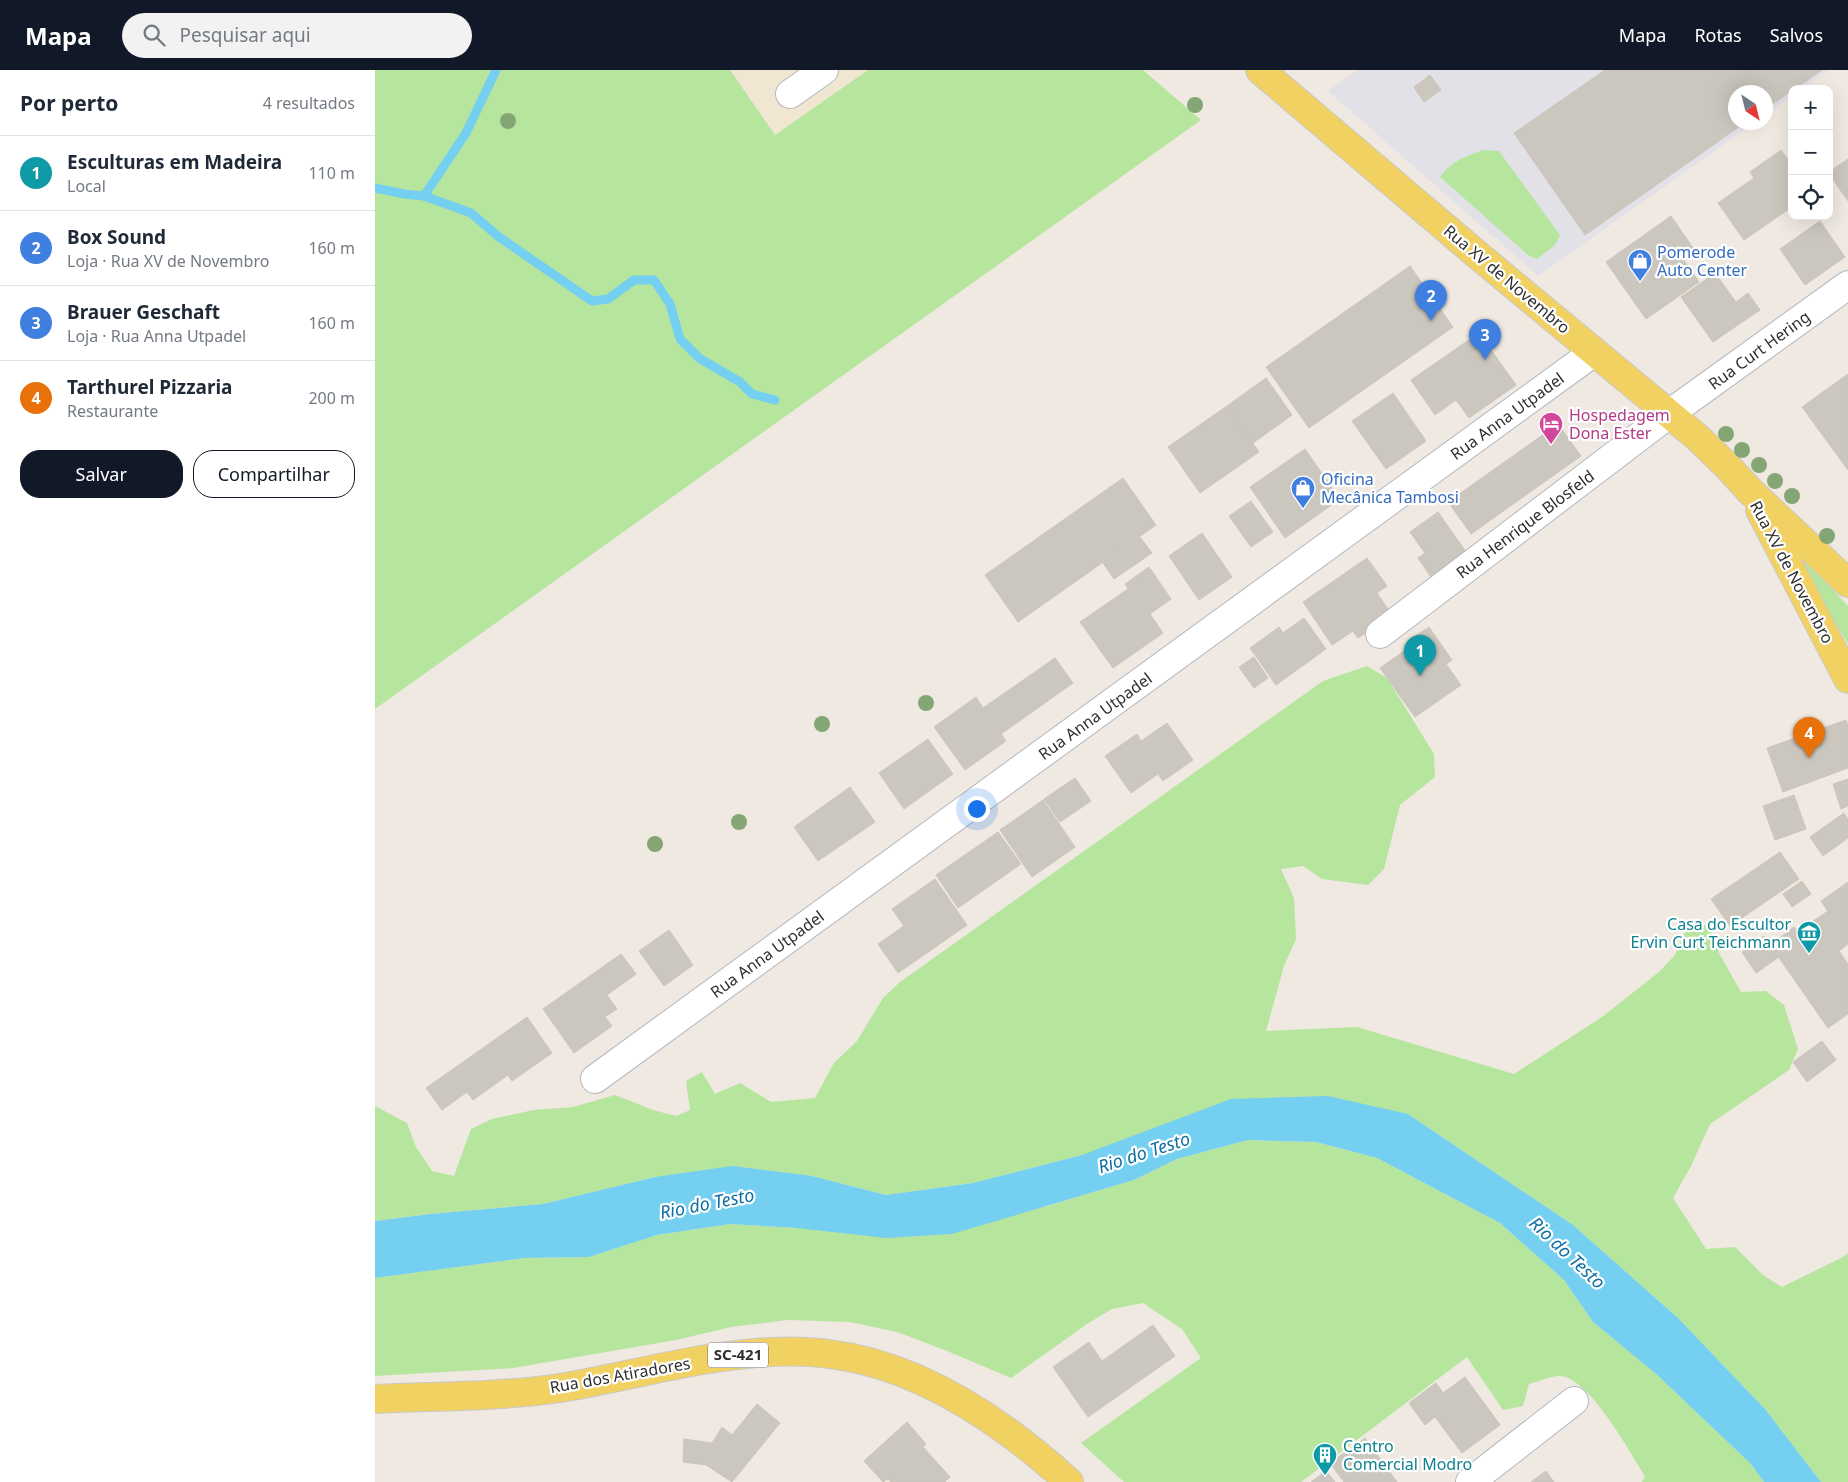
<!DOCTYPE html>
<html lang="pt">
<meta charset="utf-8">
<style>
body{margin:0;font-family:"Noto Sans",sans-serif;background:#f2f2f3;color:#1f2937}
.controls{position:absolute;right:15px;top:15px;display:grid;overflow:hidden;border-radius:10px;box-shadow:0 5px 20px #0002}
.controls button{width:45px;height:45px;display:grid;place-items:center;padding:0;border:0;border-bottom:1px solid #e0e1e3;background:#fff;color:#1f2937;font:25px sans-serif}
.compass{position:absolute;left:1353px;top:15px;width:45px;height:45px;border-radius:50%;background:#fff;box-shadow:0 5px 20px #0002;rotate:145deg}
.you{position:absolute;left:601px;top:738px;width:18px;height:18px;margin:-12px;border:4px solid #fff;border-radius:50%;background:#1a73e8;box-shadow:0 0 0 8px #1a73e833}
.badge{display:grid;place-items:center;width:32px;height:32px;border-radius:50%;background:#111827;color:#fff;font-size:16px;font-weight:700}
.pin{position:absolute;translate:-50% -41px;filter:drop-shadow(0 1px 2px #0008)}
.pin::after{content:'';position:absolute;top:26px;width:18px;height:15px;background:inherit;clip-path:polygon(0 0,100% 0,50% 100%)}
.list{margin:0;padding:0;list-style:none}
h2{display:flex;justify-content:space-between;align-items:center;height:65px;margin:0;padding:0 20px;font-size:21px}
h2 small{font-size:16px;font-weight:400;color:#747a83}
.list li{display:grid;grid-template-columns:32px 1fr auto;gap:15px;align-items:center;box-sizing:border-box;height:75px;padding:0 20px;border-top:1px solid #e0e1e3}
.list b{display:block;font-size:19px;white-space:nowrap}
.list p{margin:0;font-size:16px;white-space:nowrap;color:#747a83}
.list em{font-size:16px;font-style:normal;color:#747a83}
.actions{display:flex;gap:10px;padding:15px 20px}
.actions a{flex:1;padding:11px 0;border:1px solid #111827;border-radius:20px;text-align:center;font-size:18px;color:#111827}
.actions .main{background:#111827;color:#fff}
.icon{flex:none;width:28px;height:28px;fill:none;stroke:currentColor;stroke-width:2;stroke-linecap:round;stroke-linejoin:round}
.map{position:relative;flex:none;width:1473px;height:1412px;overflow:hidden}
header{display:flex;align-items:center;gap:30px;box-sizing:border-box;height:70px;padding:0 25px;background:#111827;color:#fff}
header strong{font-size:24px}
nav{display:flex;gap:28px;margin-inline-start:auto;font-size:18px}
.search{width:350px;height:45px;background:#f2f2f3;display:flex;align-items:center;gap:12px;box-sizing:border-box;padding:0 18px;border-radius:28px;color:#747a83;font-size:19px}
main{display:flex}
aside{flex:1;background:#fff}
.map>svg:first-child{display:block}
.industrial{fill:#e3e1e8}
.education{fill:#f0e6d1}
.green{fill:#b6e59e}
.water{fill:#75cff0}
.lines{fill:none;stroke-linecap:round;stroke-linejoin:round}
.stream{stroke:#75cff0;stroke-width:9}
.building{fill:#cbc7bf;stroke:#cbc5ba}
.minor-casing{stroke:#b4b7c1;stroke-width:30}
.major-casing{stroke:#c9c9c9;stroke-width:30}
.minor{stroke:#fff;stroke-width:28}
.major{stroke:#f2d163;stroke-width:28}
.tree{fill:#84a574}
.labels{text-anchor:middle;stroke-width:4.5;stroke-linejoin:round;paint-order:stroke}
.shield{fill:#fff;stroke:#6d6d6d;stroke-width:1}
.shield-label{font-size:15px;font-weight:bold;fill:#2e2e2e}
.shop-label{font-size:16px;fill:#366cbe;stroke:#fff;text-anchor:start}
.street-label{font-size:16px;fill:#2e2e2e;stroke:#fff}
.hotel-label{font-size:16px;fill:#b23c85;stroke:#fff;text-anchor:start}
.culture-label{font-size:16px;fill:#0d838f;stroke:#fff;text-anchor:end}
.water-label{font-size:18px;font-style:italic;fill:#0d6fa3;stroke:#fff}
</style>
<header>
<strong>Mapa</strong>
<div class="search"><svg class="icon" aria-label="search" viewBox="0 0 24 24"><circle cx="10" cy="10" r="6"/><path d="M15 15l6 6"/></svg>Pesquisar aqui</div>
<nav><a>Mapa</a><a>Rotas</a><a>Salvos</a></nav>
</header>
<main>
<aside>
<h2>Por perto<small>4 resultados</small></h2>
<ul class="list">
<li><span class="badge" style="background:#0f9aa8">1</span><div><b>Esculturas em Madeira</b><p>Local</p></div><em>110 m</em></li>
<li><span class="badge" style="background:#3f7fe0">2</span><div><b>Box Sound</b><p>Loja · Rua XV de Novembro</p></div><em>160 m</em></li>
<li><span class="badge" style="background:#3f7fe0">3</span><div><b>Brauer Geschaft</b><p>Loja · Rua Anna Utpadel</p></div><em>160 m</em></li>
<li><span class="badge" style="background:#e8710a">4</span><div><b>Tarthurel Pizzaria</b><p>Restaurante</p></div><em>200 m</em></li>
</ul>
<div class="actions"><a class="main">Salvar</a><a>Compartilhar</a></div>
</aside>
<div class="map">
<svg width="1473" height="1412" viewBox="0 0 1473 1412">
<rect width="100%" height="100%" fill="#efe9e1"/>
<path class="industrial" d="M982 0H1453L1427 19H1417V26L1391 44 1390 22H1360V52L1379 53 1163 206 953 21Z"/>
<path class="education" d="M355 0H493L400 65Z"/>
<g class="green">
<path d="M0 0H355L400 65 493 0H768L826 50 0 639Z"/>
<path d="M1108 80 1124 81 1185 165 1180 175 1162 189 1154 186 1065 107C1077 91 1089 87 1108 80Z"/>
<path d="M1412 471 1473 536V574Z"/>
<path d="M992 596 1012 608 1059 684 1060 707 1025 735 1009 799 993 815 947 809 928 796 906 799 919 828 921 869 909 896 891 961 982 957 1139 1004 1227 947 1284 902 1300 885 1311 860 1333 854 1345 885 1366 922 1391 921 1409 935 1423 979 1414 1000 1335 1054 1316 1096 1298 1128 1331 1179 1360 1177 1388 1205 1407 1217 1466 1188 1473 1183V1412H1446L1390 1339 1303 1248 1198 1155 1033 1044 707 1085 598 1113 511 1125 437 1106 280 1107 168 1134 55 1144 0 1151V1036L32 1053 41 1077 57 1101 79 1106 96 1059 117 1049 159 1040 198 1037 240 1025 278 1040 301 1046 315 1040 311 1011 327 1002 340 1024 365 1013 396 1032 440 1028 459 993 482 971 508 928 525 912 948 611Z"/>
<path d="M873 1070 941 1072 1002 1088 1125 1153 1189 1210 1218 1252 1280 1303 1376 1394 1389 1412H1267L1270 1406C1255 1383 1214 1306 1184 1306 1175 1306 1163 1312 1154 1314L1148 1336 1128 1340 1092 1287 926 1412H749L706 1373 826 1288 807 1259 768 1233 737 1239 712 1254 636 1308 572 1281 522 1262 475 1252 413 1250 356 1257 301 1270 138 1298 0 1306V1208L149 1188 214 1187 282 1165 355 1154 422 1158 669 1137 759 1110 802 1089Z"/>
</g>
<path class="water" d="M953 1026 1033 1044 1198 1155 1303 1248 1390 1339 1446 1412H1389L1376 1394 1280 1303 1218 1252 1189 1210 1125 1153 1002 1088 941 1072 873 1070 802 1089 759 1110 577 1164 511 1168 422 1158 355 1154 282 1165 214 1187 149 1188 0 1208V1151L55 1144 168 1134 280 1107 357 1096 437 1106 511 1125 598 1113 707 1085 856 1029Z"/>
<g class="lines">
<g class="stream">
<path d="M0 118 29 124 49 126 91 63 121 0"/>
<path d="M49 126 96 143 124 167 217 231 233 229 259 210H279L295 234 305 269 324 288 365 312 377 324 400 330"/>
</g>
</g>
<g class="building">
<path d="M1230 0H1447L1420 19H1417V21L1390 39V22H1360V52H1371L1210 165 1139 63Z"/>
<path d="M1055 5 1066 20 1049 32 1039 17Z"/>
<path d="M1406 80 1417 95V137L1369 170 1343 133 1379 108 1375 102Z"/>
<path d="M1473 89V131L1454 104V102Z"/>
<path d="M1296 146 1318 178 1306 186 1324 212 1271 249 1231 192Z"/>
<path d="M1445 151 1470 187 1430 215 1405 179Z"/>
<path d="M1035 196 1078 257 934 358 891 297Z"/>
<path d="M1340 203 1361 232 1373 223 1385 240 1338 272 1306 227Z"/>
<path d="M1104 263 1141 315 1094 348 1081 330 1060 345 1036 310Z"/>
<path d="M1473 304V400L1427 337Z"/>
<path d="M891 308 917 345 878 373 852 336Z"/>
<path d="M1018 323 1051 371 1011 399 977 351Z"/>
<path d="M852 336 884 382 825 423 793 377Z"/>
<path d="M1183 354 1206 386 1096 464 1073 432Z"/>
<path d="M930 379 965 429 910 468 875 417Z"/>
<path d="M748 408 781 455 643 552 610 505Z"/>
<path d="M876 431 898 462 876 477 854 446Z"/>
<path d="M1063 442 1091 482 1056 507 1043 488 1050 483 1035 462Z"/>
<path d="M827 463 857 507 824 530 794 486Z"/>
<path d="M765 467 777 483 739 509 728 493Z"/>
<path d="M992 488 1012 516 1002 523 1017 545 983 568 978 561 957 575 928 532Z"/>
<path d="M774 497 796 529 775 544 788 563 738 598 705 552 753 519 750 514Z"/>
<path d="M929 548 951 579 901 615 875 578 904 557 908 563Z"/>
<path d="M1054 557 1077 590 1071 594 1086 615 1040 647 1005 598 1042 572 1039 567Z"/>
<path d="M879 587 893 608 879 618 864 597Z"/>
<path d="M680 588 698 613 626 664 631 671 590 700 559 657 601 627 608 638Z"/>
<path d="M1471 650 1473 654V698L1408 722 1392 678Z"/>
<path d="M792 653 818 690 788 711 783 704 756 723 730 686 762 664 766 671Z"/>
<path d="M553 669 578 704 529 739 504 703Z"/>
<path d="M700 708 716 731 685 752 669 729Z"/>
<path d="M1473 709V736L1466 739 1458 714Z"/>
<path d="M475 717 500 752 443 791 419 757Z"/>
<path d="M1419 725 1431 759 1400 770 1388 736Z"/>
<path d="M668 730 700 777 657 807 625 760Z"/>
<path d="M1469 743 1473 749V768L1448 786 1435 767Z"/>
<path d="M623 762 646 794 583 838 561 805Z"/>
<path d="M1405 782 1424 809 1355 856 1336 829Z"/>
<path d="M560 809 592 855 523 903 503 874 529 856 517 839Z"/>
<path d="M1427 811 1436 824 1417 837 1408 824Z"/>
<path d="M1473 812V874L1464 881 1473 894V944L1453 958 1395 875 1419 857 1422 862 1453 841 1446 831Z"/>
<path d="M294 860 318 895 289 916 264 881Z"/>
<path d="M1389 866 1404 887 1381 903 1367 882Z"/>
<path d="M246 884 261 904 232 925 242 939 230 947 237 956 199 983 168 939Z"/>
<path d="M152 947 177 983 137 1011 133 1005 98 1030 92 1022 67 1040 51 1018Z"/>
<path d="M1447 971 1461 990 1432 1012 1418 992Z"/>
<path d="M778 1255 800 1286 713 1347 678 1297 714 1272 727 1291Z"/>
<path d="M1090 1307 1125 1355 1087 1383 1060 1347 1050 1355 1034 1333 1061 1313 1068 1323Z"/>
<path d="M382 1334 405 1353 357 1412 331 1395 308 1392 309 1369 337 1373 347 1357 357 1365Z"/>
<path d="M532 1352 551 1374 548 1377 575 1407 570 1412H516L513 1409 508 1412 489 1391Z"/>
<path d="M990 1368 1022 1412H969L955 1393Z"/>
<path d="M951 1401 960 1412H936Z"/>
<path d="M1171 1401 1179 1412H1156Z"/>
</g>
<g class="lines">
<defs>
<g id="minor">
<path d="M415 24 449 0"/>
<path d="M1005 564 1294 344 1473 215"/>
<path d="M220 1009 1219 282"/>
<path d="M1095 1412 1199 1331"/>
</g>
<g id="major">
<path d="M885 0 1099 182 1322 367 1352 396 1375 421 1473 513"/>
<path d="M1385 440 1473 609"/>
<path d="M0 1329C61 1326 124 1327 185 1318 247 1308 308 1290 371 1284 398 1281 426 1280 454 1284 544 1295 628 1352 694 1412"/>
</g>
</defs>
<use href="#minor" class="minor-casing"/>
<use href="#major" class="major-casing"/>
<use href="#minor" class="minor"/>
<use href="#major" class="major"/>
</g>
<g class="tree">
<circle cx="820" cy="35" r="8"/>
<circle cx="133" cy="51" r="8"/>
<circle cx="1351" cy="364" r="8"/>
<circle cx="1367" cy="380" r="8"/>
<circle cx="1384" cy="395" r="8"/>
<circle cx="1400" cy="411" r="8"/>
<circle cx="1417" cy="426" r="8"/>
<circle cx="1452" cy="466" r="8"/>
<circle cx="551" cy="633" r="8"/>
<circle cx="447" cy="654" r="8"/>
<circle cx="364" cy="752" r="8"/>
<circle cx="280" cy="774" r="8"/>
</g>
<defs>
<symbol id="shop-pin" viewBox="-11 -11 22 30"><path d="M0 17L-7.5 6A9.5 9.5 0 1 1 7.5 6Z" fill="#3f7fe0" stroke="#fff"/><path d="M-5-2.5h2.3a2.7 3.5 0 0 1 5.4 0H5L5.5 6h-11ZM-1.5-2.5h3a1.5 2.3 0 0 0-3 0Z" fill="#fff"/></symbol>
<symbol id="hotel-pin" viewBox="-11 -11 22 30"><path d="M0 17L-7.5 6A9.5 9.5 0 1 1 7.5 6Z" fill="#d1479c" stroke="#fff"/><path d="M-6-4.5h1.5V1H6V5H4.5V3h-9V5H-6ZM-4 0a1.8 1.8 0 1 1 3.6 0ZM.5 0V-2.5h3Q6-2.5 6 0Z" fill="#fff"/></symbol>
<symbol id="museum-pin" viewBox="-11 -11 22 30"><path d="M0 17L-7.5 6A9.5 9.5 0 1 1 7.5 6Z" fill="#0f9aa8" stroke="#fff"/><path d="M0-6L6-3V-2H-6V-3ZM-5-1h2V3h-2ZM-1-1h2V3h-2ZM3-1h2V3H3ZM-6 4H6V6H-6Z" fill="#fff"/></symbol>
<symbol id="building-pin" viewBox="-11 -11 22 30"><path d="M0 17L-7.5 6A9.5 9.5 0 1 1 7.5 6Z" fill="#0f9aa8" stroke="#fff"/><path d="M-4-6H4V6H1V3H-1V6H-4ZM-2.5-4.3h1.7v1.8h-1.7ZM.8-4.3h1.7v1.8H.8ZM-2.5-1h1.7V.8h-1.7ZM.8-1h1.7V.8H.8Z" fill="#fff"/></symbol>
</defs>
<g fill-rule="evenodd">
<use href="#shop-pin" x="1251" y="177" width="28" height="38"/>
<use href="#hotel-pin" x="1162" y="340" width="28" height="38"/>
<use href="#shop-pin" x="914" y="404" width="28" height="38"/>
<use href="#museum-pin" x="1420" y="849" width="28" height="38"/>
<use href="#building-pin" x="936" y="1371" width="28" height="38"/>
</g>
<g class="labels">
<rect class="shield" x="333" y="1272.5" width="60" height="25" rx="4"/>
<g class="shield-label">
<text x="363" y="1290">SC-421</text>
</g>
<g class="shop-label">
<text x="1282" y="188">Pomerode<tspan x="1282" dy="18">Auto Center</tspan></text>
<text x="946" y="415">Oficina<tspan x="946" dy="18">Mecânica Tambosi</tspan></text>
</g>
<g class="street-label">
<text transform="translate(1132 209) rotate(40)" y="6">Rua XV de Novembro</text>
<text transform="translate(1384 280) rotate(-36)" y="6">Rua Curt Hering</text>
<text transform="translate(1132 346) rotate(-36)" y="6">Rua Anna Utpadel</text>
<text transform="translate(1150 454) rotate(-37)" y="6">Rua Henrique Blosfeld</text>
<text transform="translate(1417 502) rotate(62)" y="6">Rua XV de Novembro</text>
<text transform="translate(720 646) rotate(-36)" y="6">Rua Anna Utpadel</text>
<text transform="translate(392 884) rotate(-36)" y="6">Rua Anna Utpadel</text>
<text transform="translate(245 1305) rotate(-10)" y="6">Rua dos Atiradores</text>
</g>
<g class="hotel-label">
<text x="1194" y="351">Hospedagem<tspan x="1194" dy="18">Dona Ester</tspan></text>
</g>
<g class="culture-label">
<text x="1416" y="860">Casa do Escultor<tspan x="1416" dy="18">Ervin Curt Teichmann</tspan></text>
<text x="968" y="1382" text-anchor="start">Centro<tspan x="968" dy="18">Comercial Modro</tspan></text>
</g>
<g class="water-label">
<text transform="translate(769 1083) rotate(-18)" y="6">Rio do Testo</text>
<text transform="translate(332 1134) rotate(-11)" y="6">Rio do Testo</text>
<text transform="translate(1192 1183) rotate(43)" y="6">Rio do Testo</text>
</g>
</g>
</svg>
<div class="controls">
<button>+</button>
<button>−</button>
<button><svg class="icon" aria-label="locate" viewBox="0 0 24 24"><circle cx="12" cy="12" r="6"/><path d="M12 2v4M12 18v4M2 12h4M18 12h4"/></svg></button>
</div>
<svg class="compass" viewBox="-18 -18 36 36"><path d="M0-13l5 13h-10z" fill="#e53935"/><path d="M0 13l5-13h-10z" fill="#747a83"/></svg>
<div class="you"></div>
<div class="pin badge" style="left:1045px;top:606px;background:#0f9aa8">1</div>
<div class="pin badge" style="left:1056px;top:251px;background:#3f7fe0">2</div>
<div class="pin badge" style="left:1110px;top:290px;background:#3f7fe0">3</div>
<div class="pin badge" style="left:1434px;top:688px;background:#e8710a">4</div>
</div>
</main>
